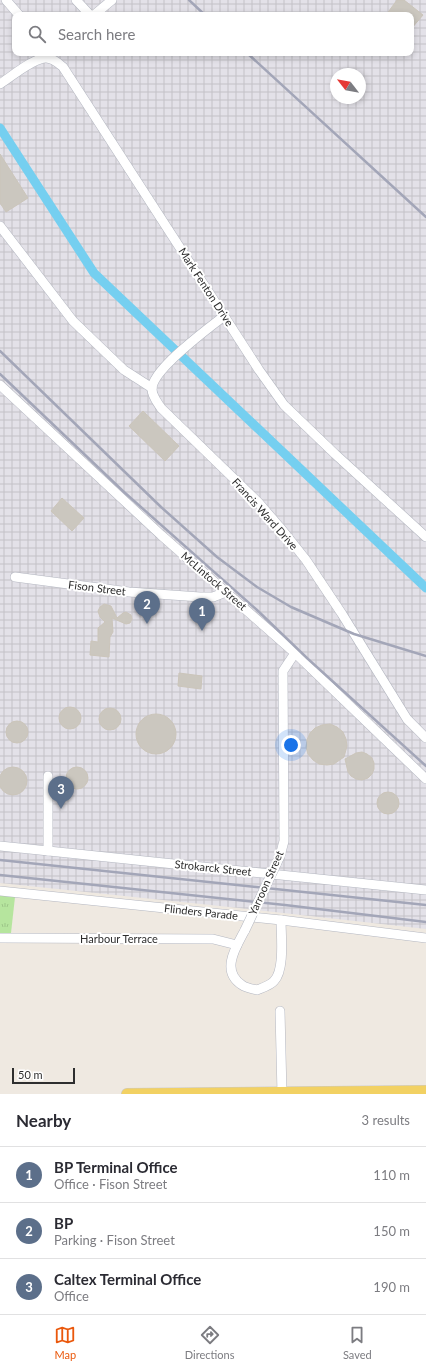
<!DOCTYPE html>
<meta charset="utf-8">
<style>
body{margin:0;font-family:Lato,sans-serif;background:#f7f7f7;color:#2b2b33}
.compass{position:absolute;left:330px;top:68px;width:36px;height:36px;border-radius:50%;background:#fff;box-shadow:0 2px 6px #0003;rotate:301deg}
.scale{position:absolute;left:12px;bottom:10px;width:63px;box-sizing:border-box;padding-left:4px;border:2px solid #2e2e2e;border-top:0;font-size:11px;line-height:14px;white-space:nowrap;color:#2e2e2e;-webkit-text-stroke:3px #fff;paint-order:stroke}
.you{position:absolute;left:291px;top:745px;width:14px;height:14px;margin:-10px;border:3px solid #fff;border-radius:50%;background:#1a73e8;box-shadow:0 0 0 6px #1a73e833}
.badge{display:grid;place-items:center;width:26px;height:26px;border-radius:50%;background:#ea580c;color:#fff;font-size:13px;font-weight:700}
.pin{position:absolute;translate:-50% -33px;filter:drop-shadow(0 1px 2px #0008)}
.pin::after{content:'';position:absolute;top:21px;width:14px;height:12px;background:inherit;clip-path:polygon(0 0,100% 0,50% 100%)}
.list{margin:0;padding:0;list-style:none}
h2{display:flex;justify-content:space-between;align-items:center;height:52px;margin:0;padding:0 16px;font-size:17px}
h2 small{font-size:13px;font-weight:400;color:#7c7c81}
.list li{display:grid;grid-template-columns:26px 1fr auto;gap:12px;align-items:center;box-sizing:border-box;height:56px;padding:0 16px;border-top:1px solid #e1e1e2}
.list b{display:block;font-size:15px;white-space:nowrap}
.list p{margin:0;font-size:13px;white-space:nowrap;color:#7c7c81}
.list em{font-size:13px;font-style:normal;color:#7c7c81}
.icon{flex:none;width:22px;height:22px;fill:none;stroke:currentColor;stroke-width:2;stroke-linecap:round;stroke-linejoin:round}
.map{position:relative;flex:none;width:426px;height:1094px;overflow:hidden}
.search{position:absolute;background:#fff;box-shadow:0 2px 6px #0003;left:12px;right:12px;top:12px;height:44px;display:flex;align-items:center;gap:10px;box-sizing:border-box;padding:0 14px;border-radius:8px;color:#7c7c81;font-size:15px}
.sheet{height:220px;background:#fff}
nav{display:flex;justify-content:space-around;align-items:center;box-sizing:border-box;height:56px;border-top:1px solid #e1e1e2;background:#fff;font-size:11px;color:#7c7c81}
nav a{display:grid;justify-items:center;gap:2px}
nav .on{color:#ea580c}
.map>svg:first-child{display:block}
.industrial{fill:url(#industrial-grid);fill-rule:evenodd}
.grass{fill:url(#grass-tufts)}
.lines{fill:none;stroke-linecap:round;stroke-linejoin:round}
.canal{stroke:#75cff0;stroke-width:9}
.building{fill:#cbc7bf;stroke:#cbc5ba}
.minor-casing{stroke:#b4b7c1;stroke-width:10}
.major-casing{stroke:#c9c9c9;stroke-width:12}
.minor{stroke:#fff;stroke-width:9}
.major{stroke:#f2d163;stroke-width:11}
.rail{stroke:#a3a6b8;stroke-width:2.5}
.minor-bridge-casing{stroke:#b4b7c1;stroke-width:10;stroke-linecap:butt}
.minor-bridge{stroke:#fff;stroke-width:9}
.labels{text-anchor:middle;stroke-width:4;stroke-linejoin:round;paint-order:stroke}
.street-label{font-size:11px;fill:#2e2e2e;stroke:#fff}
</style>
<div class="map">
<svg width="426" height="1094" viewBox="0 0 426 1094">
<defs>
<pattern id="industrial-grid" width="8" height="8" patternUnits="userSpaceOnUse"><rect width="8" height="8" fill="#e3e1e8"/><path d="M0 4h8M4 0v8" fill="none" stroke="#c3c1c7"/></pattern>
<pattern id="grass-tufts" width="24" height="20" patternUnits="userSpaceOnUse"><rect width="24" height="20" fill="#b6e59e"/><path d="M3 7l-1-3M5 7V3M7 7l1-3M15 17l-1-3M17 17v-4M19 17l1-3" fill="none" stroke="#9dc588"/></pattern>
</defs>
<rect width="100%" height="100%" fill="#efe9e1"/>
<path class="industrial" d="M0 0H426V929L239 908 0 883ZM15 15H411V53H15ZM336 74H360V98H336Z"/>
<path class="grass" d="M0 895 15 897 11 933H0Z"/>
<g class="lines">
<path class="canal" d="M0 128 94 273 426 588"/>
</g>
<g class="building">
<path d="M397 0H404L423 15 411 29V15H386Z"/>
<path d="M0 154 28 198 6 212 0 203Z"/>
<path d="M143 411 179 446 165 461 129 426Z"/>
<path d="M62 498 84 518 72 531 51 511Z"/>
<path d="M104 604 111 606 117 618 123 613 126 612 131 615 132 619 130 623 126 624 112 618 113 632 110 637 109 657 90 655 91 641 98 642V628L105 622 100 617 98 611 100 607Z"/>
<path d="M179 673 202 676 201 689 178 686Z"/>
<circle cx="70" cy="718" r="11"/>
<circle cx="110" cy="719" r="11"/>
<circle cx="156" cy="734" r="20"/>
<circle cx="17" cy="732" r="11"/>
<path d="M330 724 337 727 343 732 346 739 347 746 344 757 334 764 327 765 319 764 313 760 308 754 306 747 307 740 310 733 315 728 322 725Z"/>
<path d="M362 752 367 754 372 758 374 763V769L372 774 368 778 362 780 356 779 351 776 348 772 345 759 356 753Z"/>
<circle cx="77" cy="778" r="11"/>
<circle cx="13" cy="781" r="14"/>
<circle cx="388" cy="803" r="11"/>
</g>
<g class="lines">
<defs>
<g id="minor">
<path d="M6 0 19 15"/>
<path d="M76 0 90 15"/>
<path d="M94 15 112 0"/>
<path d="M0 84C11 77 33 58 46 58 53 58 58 63 63 67L259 370 284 405 335 454 426 537"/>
<path d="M0 226 73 321 124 370 152 388"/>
<path d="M224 316C209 328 152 369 152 389 152 396 157 402 161 408L258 502 283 531 306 560 342 614 407 719 426 738"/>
<path d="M0 385 161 535 295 653 426 779"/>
<path d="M15 577 129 592 200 597H213L226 592"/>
<path d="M0 846 426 890"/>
<path d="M48 851V776"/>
<path d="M280 856 284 841 283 671 295 653"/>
<path d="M0 891 281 920 426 938"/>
<path d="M245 930C236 947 220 971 242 985 246 988 253 989 257 990 262 988 271 985 274 981 285 970 281 935 281 920"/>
<path d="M0 938 213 939 237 945"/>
<path d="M280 1011 282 1094"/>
</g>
<path id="major" d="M127 1094 426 1091"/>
</defs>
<use href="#minor" class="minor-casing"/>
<use href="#major" class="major-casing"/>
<use href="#minor" class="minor"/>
<use href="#major" class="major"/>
<g class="rail">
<path d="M189 0 205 15"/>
<path d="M247 53 426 217"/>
<path d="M0 351 161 507 217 557 257 587 291 607 354 634 426 656"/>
<path d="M0 374 124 492 257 610 308 659 426 766"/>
<path d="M0 860 426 905"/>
<path d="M0 875 285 905 426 922"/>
</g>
<defs>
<path id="minor-bridge" d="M245 930 280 856"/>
</defs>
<use href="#minor-bridge" class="minor-bridge-casing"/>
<use href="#minor-bridge" class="minor-bridge"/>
</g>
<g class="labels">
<g class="street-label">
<text transform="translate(206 287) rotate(57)" y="4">Mark Fenton Drive</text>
<text transform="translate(265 514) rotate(48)" y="4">Francis Ward Drive</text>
<text transform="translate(214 581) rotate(41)" y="4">McLintock Street</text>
<text transform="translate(97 588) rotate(7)" y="4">Fison Street</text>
<text transform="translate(213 868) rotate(6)" y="4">Strokarck Street</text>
<text transform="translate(266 883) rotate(-66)" y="4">Yarroon Street</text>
<text transform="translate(201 912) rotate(6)" y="4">Flinders Parade</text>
<text x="119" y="943">Harbour Terrace</text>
</g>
</g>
</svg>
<svg class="compass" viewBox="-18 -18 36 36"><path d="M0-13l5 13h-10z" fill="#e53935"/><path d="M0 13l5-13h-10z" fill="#7c7c81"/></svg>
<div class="scale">50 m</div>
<div class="you"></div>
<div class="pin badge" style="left:202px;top:631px;background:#5c6f8a">1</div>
<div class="pin badge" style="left:147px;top:624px;background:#5c6f8a">2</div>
<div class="pin badge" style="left:61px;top:809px;background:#5c6f8a">3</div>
<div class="search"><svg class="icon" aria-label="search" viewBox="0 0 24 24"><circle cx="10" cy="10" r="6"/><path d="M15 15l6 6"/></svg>Search here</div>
</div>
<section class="sheet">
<h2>Nearby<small>3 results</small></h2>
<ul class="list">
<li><span class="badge" style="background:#5c6f8a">1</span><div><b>BP Terminal Office</b><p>Office · Fison Street</p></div><em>110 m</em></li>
<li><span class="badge" style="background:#5c6f8a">2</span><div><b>BP</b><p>Parking · Fison Street</p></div><em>150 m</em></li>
<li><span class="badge" style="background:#5c6f8a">3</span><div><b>Caltex Terminal Office</b><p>Office</p></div><em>190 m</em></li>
</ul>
</section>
<nav>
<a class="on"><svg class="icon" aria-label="map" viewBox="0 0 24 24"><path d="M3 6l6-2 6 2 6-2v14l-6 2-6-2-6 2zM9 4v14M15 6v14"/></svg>Map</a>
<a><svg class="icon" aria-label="directions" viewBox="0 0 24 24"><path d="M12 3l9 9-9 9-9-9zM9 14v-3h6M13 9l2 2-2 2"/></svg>Directions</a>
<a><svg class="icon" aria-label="saved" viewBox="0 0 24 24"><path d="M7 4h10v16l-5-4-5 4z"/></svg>Saved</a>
</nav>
